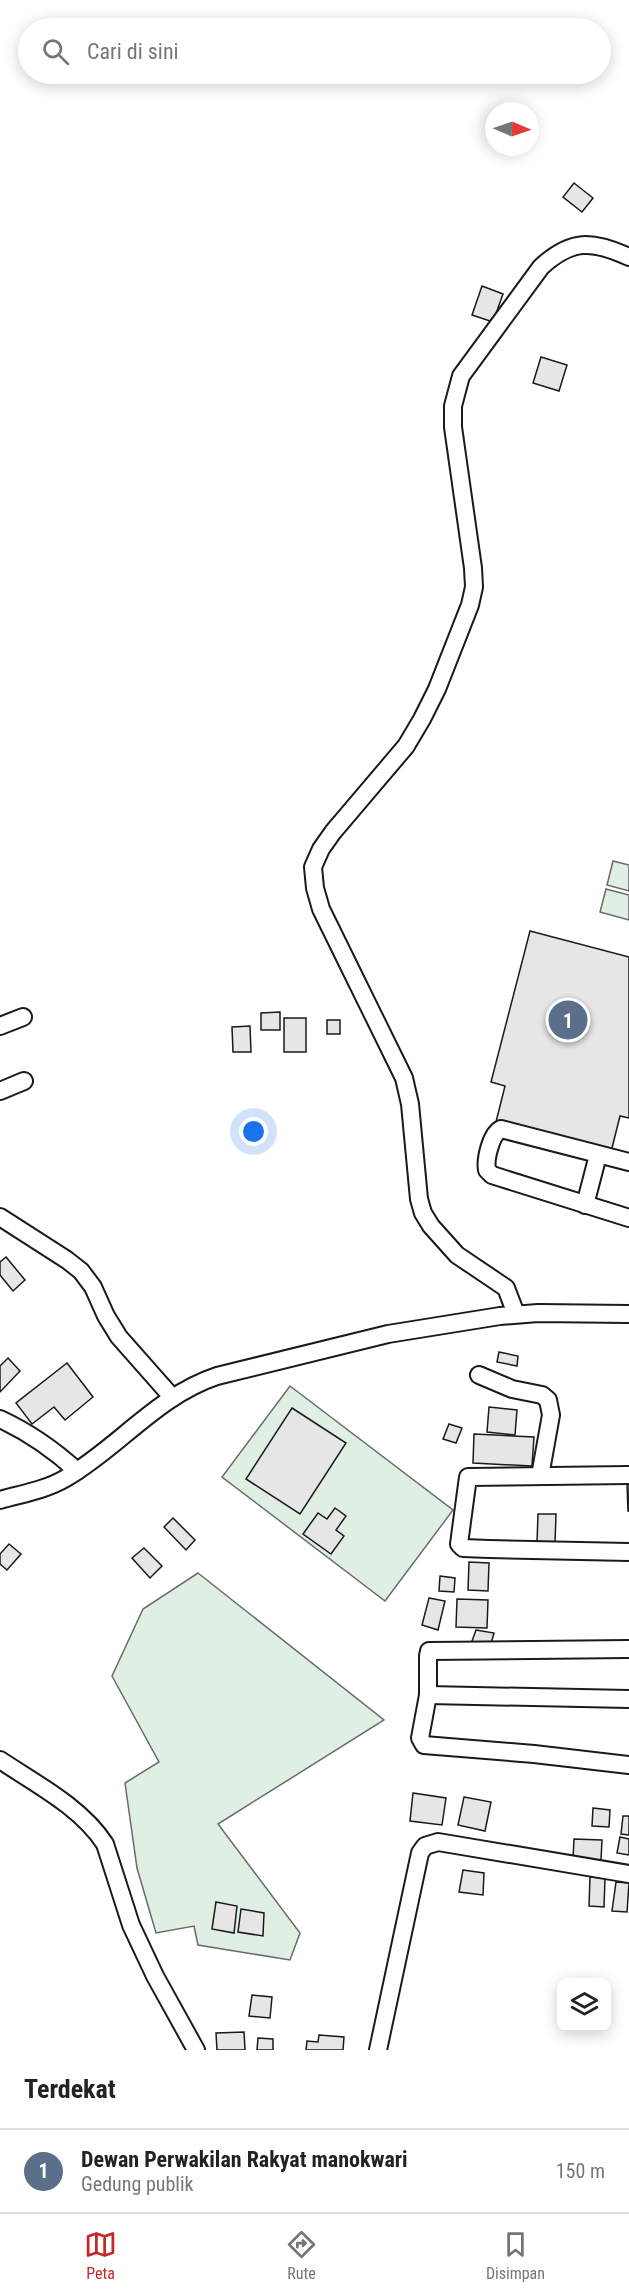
<!DOCTYPE html>
<html lang="id">
<style>
body{margin:0;font-family:"Roboto Condensed",sans-serif;background:#f6f6f6;color:#222}
.controls{position:absolute;right:18px;bottom:18px;display:grid;overflow:hidden;border-radius:12px;box-shadow:0 3px 15px #0003}
.controls button{width:54px;height:54px;display:grid;place-items:center;padding:0;border:0;border-bottom:2px solid #e0e0e0;background:#fff;color:#222;font:30px sans-serif}
.compass{position:absolute;left:485px;top:102px;width:54px;height:54px;border-radius:50%;background:#fff;box-shadow:0 3px 15px #0003;rotate:92deg}
.you{position:absolute;left:254px;top:1132px;width:21px;height:21px;margin:-15px;border:4px solid #fff;border-radius:50%;background:#1a73e8;box-shadow:0 0 0 9px #1a73e833}
.badge{display:grid;place-items:center;width:39px;height:39px;border-radius:50%;background:#c62828;color:#fff;font-size:20px;font-weight:700}
.pin{position:absolute;translate:-50% -50%;border:3px solid #fff;box-shadow:0 2px 6px #0006}
.list{margin:0;padding:0;list-style:none}
h2{display:flex;justify-content:space-between;align-items:center;height:78px;margin:0;padding:0 24px;font-size:26px}
h2 small{font-size:20px;font-weight:400;color:#767676}
.list li{display:grid;grid-template-columns:39px 1fr auto;gap:18px;align-items:center;box-sizing:border-box;height:84px;padding:0 24px;border-top:2px solid #e0e0e0}
.list b{display:block;font-size:22px;white-space:nowrap}
.list p{margin:0;font-size:20px;white-space:nowrap;color:#767676}
.list em{font-size:20px;font-style:normal;color:#767676}
.icon{flex:none;width:33px;height:33px;fill:none;stroke:currentColor;stroke-width:2;stroke-linecap:round;stroke-linejoin:round}
.map{position:relative;flex:none;width:629px;height:2050px;overflow:hidden}
.search{position:absolute;background:#fff;box-shadow:0 3px 15px #0003;left:18px;right:18px;top:18px;height:66px;display:flex;align-items:center;gap:15px;box-sizing:border-box;padding:0 21px;border-radius:33px;color:#767676;font-size:22px}
.sheet{height:162px;background:#fff}
nav{display:flex;justify-content:space-around;align-items:center;box-sizing:border-box;height:84px;border-top:2px solid #e0e0e0;background:#fff;font-size:16px;color:#767676}
nav a{display:grid;justify-items:center;gap:3px}
nav .on{color:#c62828}
.map>svg:first-child{display:block}
.green{fill:#e0efe3;stroke:#6a6a6a;stroke-width:1.5}
.building{fill:#e6e6e6;stroke:#1a1a1a;stroke-width:1.5}
.lines{fill:none;stroke-linecap:round;stroke-linejoin:round}
.minor-casing{stroke:#1a1a1a;stroke-width:20}
.minor{stroke:#fff;stroke-width:16}
</style>
<div class="map">
<svg width="629" height="2050" viewBox="0 0 629 2050">
<rect width="100%" height="100%" fill="#fff"/>
<g class="green">
<path d="M613 861 629 865V891L607 885Z"/>
<path d="M606 889 629 895V920L600 912Z"/>
<path d="M290 1386 453 1510 385 1601 222 1477Z"/>
<path d="M198 1573 384 1720 218 1824 300 1933 290 1960 198 1945 194 1926 156 1933 137 1868 125 1783 159 1762 112 1676 143 1609Z"/>
</g>
<g class="building">
<path d="M574 183 593 198 582 212 563 197Z"/>
<path d="M482 286 503 294 493 322 472 315Z"/>
<path d="M541 357 567 365 559 391 533 383Z"/>
<path d="M530 931 629 957V1118L620 1116 610 1156 495 1126 505 1086 491 1082Z"/>
<path d="M280 1012V1030H261V1013Z"/>
<rect x="284" y="1018" width="22" height="34"/>
<rect x="327" y="1020" width="13" height="14"/>
<path d="M250 1026 251 1052H233L232 1027Z"/>
<path d="M6 1257 25 1280 13 1291 0 1275V1262Z"/>
<path d="M499 1352 518 1356 517 1366 497 1362Z"/>
<path d="M8 1358 20 1371 0 1392V1366Z"/>
<path d="M67 1363 93 1397 65 1420 54 1407 32 1424 16 1403Z"/>
<path d="M489 1407 517 1410 515 1435 487 1432Z"/>
<path d="M292 1408 346 1443 300 1514 246 1479Z"/>
<path d="M449 1424 462 1428 456 1443 443 1439Z"/>
<path d="M474 1434 534 1437 532 1466 473 1463Z"/>
<path d="M627 1484H629V1511H628Z"/>
<path d="M335 1508 346 1516 336 1530 344 1536 331 1554 303 1534 318 1513 327 1519Z"/>
<path d="M538 1514H556L555 1543H537Z"/>
<path d="M173 1518 195 1540 186 1550 164 1527Z"/>
<path d="M9 1544 21 1554 7 1570 0 1564V1554Z"/>
<path d="M144 1548 162 1566 150 1578 132 1558Z"/>
<path d="M469 1562 489 1563 488 1591 468 1590Z"/>
<path d="M440 1576 455 1578 454 1592 439 1591Z"/>
<path d="M429 1598 445 1601 438 1630 422 1625Z"/>
<path d="M457 1599 488 1600 487 1628 456 1627Z"/>
<path d="M476 1630 494 1633 490 1647 471 1644Z"/>
<path d="M413 1793 446 1798 442 1825 410 1821Z"/>
<path d="M464 1797 491 1802 485 1831 458 1825Z"/>
<path d="M593 1808 610 1810 609 1827 592 1826Z"/>
<path d="M623 1816H629V1835L621 1834Z"/>
<path d="M620 1837 629 1839V1855L617 1853Z"/>
<path d="M574 1839 602 1840 601 1860 573 1859Z"/>
<path d="M463 1870 484 1873 483 1895 459 1892Z"/>
<path d="M590 1877 605 1878 604 1907 589 1906Z"/>
<path d="M616 1882 629 1883 627 1912 612 1911Z"/>
<path d="M216 1902 237 1906 234 1933 212 1929Z"/>
<path d="M241 1909 264 1913 263 1936 238 1932Z"/>
<path d="M252 1995 272 1997 270 2018 249 2016Z"/>
<path d="M244 2032 245 2050H217L216 2033Z"/>
<path d="M319 2035 344 2037 343 2050H306L307 2041 318 2042Z"/>
<path d="M258 2038 273 2039V2050H257Z"/>
</g>
<g class="lines">
<defs>
<g id="minor">
<path d="M0 1026 23 1017"/>
<path d="M0 1091 24 1081"/>
<path d="M629 1162 501 1129C491 1134 485 1159 487 1170L492 1175 629 1218"/>
<path d="M585 1205 598 1155"/>
<path d="M0 1217 67 1260 81 1271 93 1287 106 1316 119 1337 172 1397"/>
<path d="M516 1314 506 1288 457 1255 431 1226 423 1213 419 1199 410 1104 404 1078 321 909 315 888 313 867 321 849 333 832 406 746 422 719 437 689 470 605 474 587 473 568 453 427V406L461 376 541 267C571 239 592 240 629 257"/>
<path d="M479 1375 512 1389 542 1395 548 1400 551 1415 540 1476"/>
<path d="M0 1419C30 1433 53 1449 77 1471"/>
<path d="M629 1475 468 1477 459 1544 463 1548 489 1549 629 1552"/>
<path d="M0 1500C21 1494 46 1490 66 1478 119 1447 157 1396 217 1376L388 1334 500 1316 538 1313 629 1314"/>
<path d="M629 1649 429 1651 428 1656V1695L420 1738 424 1745 534 1754 629 1765"/>
<path d="M428 1695 629 1699"/>
<path d="M0 1760C36 1784 81 1807 105 1844L131 1925 155 1976 196 2050"/>
<path d="M378 2050 420 1853 425 1846 438 1842 629 1874"/>
</g>
</defs>
<use href="#minor" class="minor-casing"/>
<use href="#minor" class="minor"/>
</g>
</svg>
<div class="controls">
<button><svg class="icon" aria-label="layers" viewBox="0 0 24 24"><path d="M12 4l9 5-9 5-9-5zM3 14l9 5 9-5"/></svg></button>
</div>
<svg class="compass" viewBox="-18 -18 36 36"><path d="M0-13l5 13h-10z" fill="#e53935"/><path d="M0 13l5-13h-10z" fill="#767676"/></svg>
<div class="you"></div>
<div class="pin badge" style="left:568px;top:1020px;background:#5c6f8a">1</div>
<div class="search"><svg class="icon" aria-label="search" viewBox="0 0 24 24"><circle cx="10" cy="10" r="6"/><path d="M15 15l6 6"/></svg>Cari di sini</div>
</div>
<section class="sheet">
<h2>Terdekat<small></small></h2>
<ul class="list">
<li><span class="badge" style="background:#5c6f8a">1</span><div><b>Dewan Perwakilan Rakyat manokwari</b><p>Gedung publik</p></div><em>150 m</em></li>
</ul>
</section>
<nav>
<a class="on"><svg class="icon" aria-label="map" viewBox="0 0 24 24"><path d="M3 6l6-2 6 2 6-2v14l-6 2-6-2-6 2zM9 4v14M15 6v14"/></svg>Peta</a>
<a><svg class="icon" aria-label="directions" viewBox="0 0 24 24"><path d="M12 3l9 9-9 9-9-9zM9 14v-3h6M13 9l2 2-2 2"/></svg>Rute</a>
<a><svg class="icon" aria-label="saved" viewBox="0 0 24 24"><path d="M7 4h10v16l-5-4-5 4z"/></svg>Disimpan</a>
</nav>
